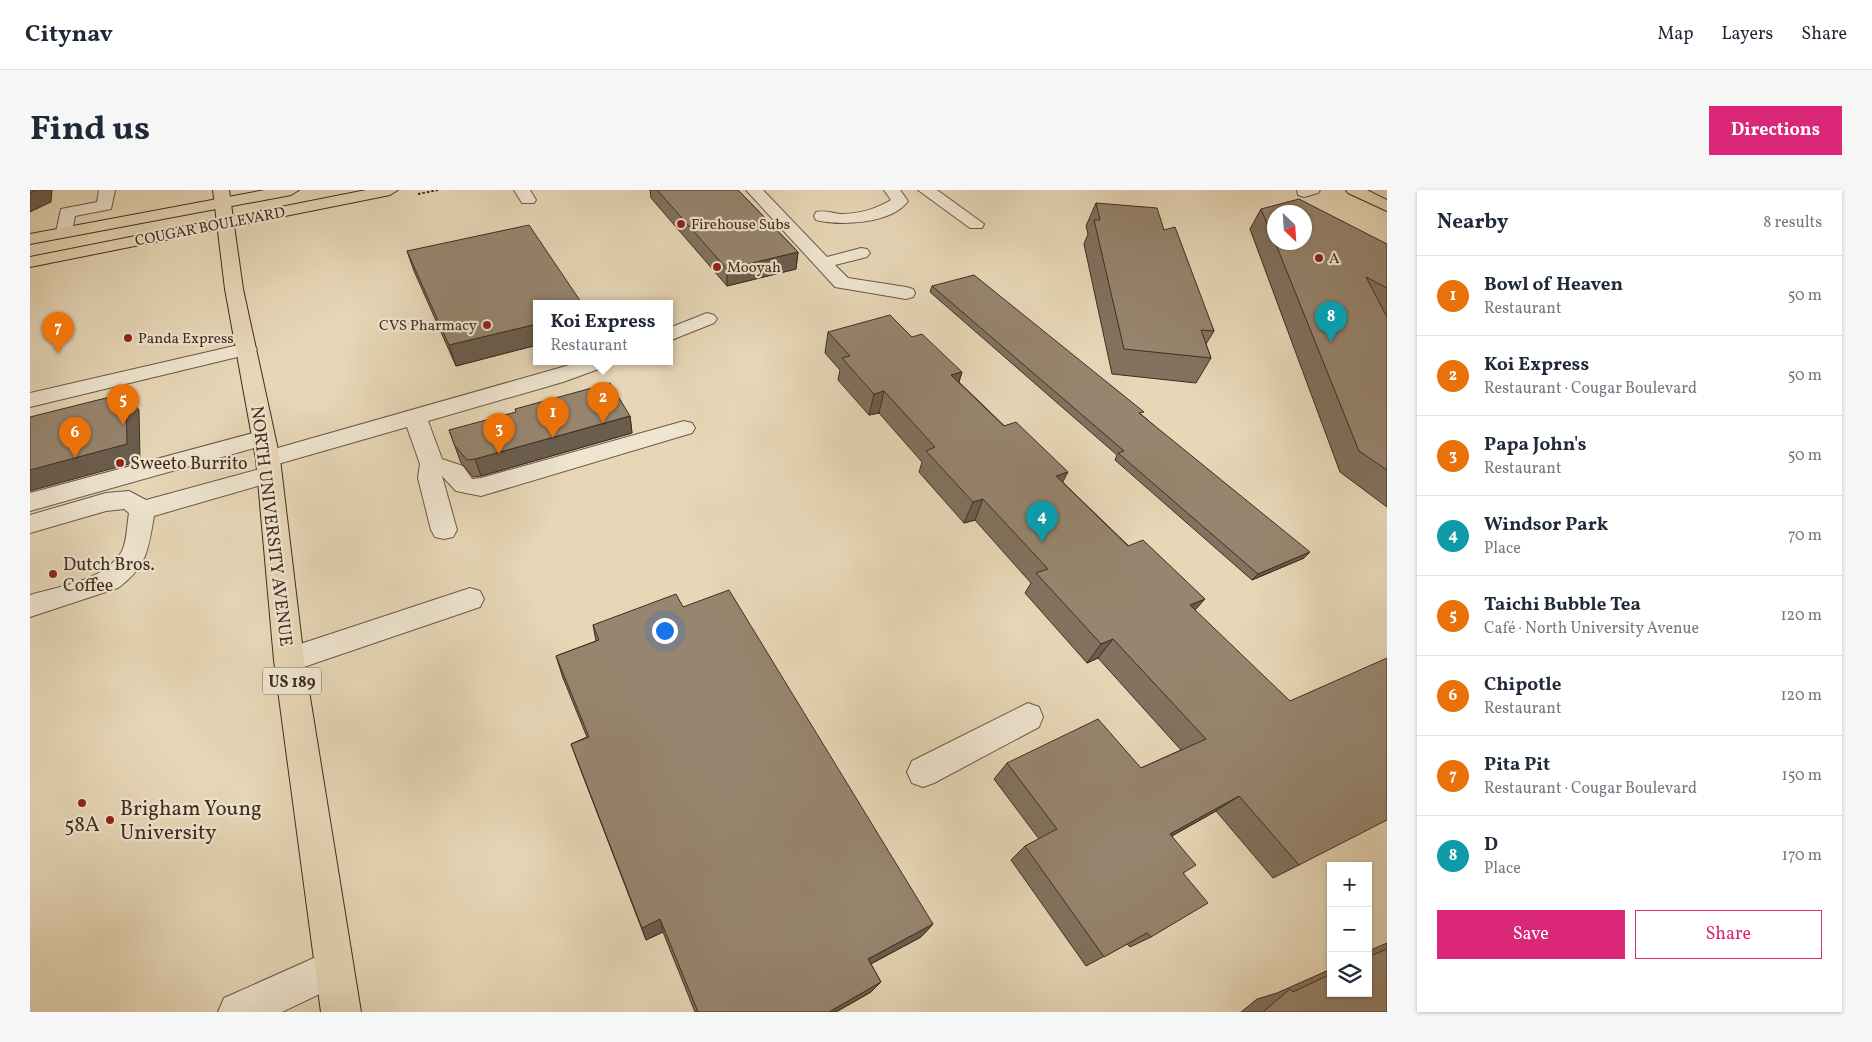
<!DOCTYPE html>
<meta charset="utf-8">
<style>
body{margin:0;font-family:Vollkorn,serif;background:#f6f6f7;color:#1f2937}
.controls{position:absolute;right:15px;bottom:15px;display:grid;overflow:hidden;border-radius:0px;box-shadow:0 1px 4px #0004}
.controls button{width:45px;height:45px;display:grid;place-items:center;padding:0;border:0;border-bottom:1px solid #e0e1e3;background:#fff;color:#1f2937;font:25px sans-serif}
.compass{position:absolute;left:1237px;top:15px;width:45px;height:45px;border-radius:50%;background:#fff;box-shadow:0 1px 4px #0004;rotate:155deg}
.you{position:absolute;left:634px;top:440px;width:18px;height:18px;margin:-12px;border:4px solid #fff;border-radius:50%;background:#1a73e8;box-shadow:0 0 0 8px #1a73e833}
.badge{display:grid;place-items:center;width:32px;height:32px;border-radius:50%;background:#db2777;color:#fff;font-size:16px;font-weight:700}
.pin{position:absolute;translate:-50% -41px;filter:drop-shadow(0 1px 2px #0008)}
.pin::after{content:'';position:absolute;top:26px;width:18px;height:15px;background:inherit;clip-path:polygon(0 0,100% 0,50% 100%)}
.popup{position:absolute;left:503px;top:110px;width:140px;height:65px;box-sizing:border-box;display:grid;place-content:center;border-radius:0px;background:#fff;filter:drop-shadow(0 1px 4px #0005);font-size:16px;white-space:nowrap;color:#747a83}
.popup b{font-size:19px;color:#1f2937}
.popup::after{content:'';position:absolute;left:50%;top:100%;margin-left:-10px;border:10px solid transparent;border-top-color:#fff}
.list{margin:0;padding:0;list-style:none}
h2{display:flex;justify-content:space-between;align-items:center;height:65px;margin:0;padding:0 20px;font-size:21px}
h2 small{font-size:16px;font-weight:400;color:#747a83}
.list li{display:grid;grid-template-columns:32px 1fr auto;gap:15px;align-items:center;box-sizing:border-box;height:80px;padding:0 20px;border-top:1px solid #e0e1e3}
.list b{display:block;font-size:19px;white-space:nowrap}
.list p{margin:0;font-size:16px;white-space:nowrap;color:#747a83}
.list em{font-size:16px;font-style:normal;color:#747a83}
.actions{display:flex;gap:10px;padding:15px 20px}
.actions a{flex:1;padding:11px 0;border:1px solid #db2777;border-radius:0px;text-align:center;font-size:18px;color:#db2777}
.actions .main{background:#db2777;color:#fff}
.icon{flex:none;width:28px;height:28px;fill:none;stroke:currentColor;stroke-width:2;stroke-linecap:round;stroke-linejoin:round}
.map{position:relative;flex:none;width:1357px;height:822px;overflow:hidden;border-radius:0px}
header{display:flex;align-items:center;gap:30px;box-sizing:border-box;height:70px;padding:0 25px;background:#fff;border-bottom:1px solid #e0e1e3}
header strong{font-size:24px}
nav{display:flex;gap:28px;margin-inline-start:auto;font-size:18px}
.intro{display:flex;align-items:center;justify-content:space-between;box-sizing:border-box;height:120px;padding:0 30px}
h1{margin:0;font-size:35px}
.button{padding:12px 22px;border-radius:0px;background:#db2777;color:#fff;font-size:18px;font-weight:700}
main{display:flex;gap:30px;padding:0 30px}
aside{flex:1;background:#fff;border-radius:0px;box-shadow:0 1px 4px #0004}
.map>svg:first-child{display:block}
.lines{fill:none;stroke-linecap:round;stroke-linejoin:round}
.minor-casing{stroke:#6a5846;stroke-width:2}
.major-casing{stroke:#402d21;stroke-width:2}
.highway-casing{stroke:#402d21;stroke-width:2}
.path{stroke:#402d21;stroke-width:2;stroke-dasharray:2.5 2;stroke-linecap:butt}
.minor{fill:#efe5d0;fill-rule:evenodd}
.major{fill:#e7d7b7;fill-rule:evenodd}
.highway{fill:#e7d7b7;fill-rule:evenodd}
.wall{fill:#82725f;stroke:#402d21;fill-rule:evenodd}
.shaded-wall{fill:#6a5d4e;stroke:#402d21}
.building{fill:#97856f;stroke:#402d21}
.poi-dot{fill:#8f2418;stroke:#efe5d0;stroke-width:2}
.labels{text-anchor:middle;stroke-width:4.5;stroke-linejoin:round;paint-order:stroke}
.far-poi-label{font-size:15px;fill:#402d21;stroke:#efe5d0;text-anchor:start}
.far-street-label{font-size:15px;fill:#402d21;stroke:#efe5d0}
.shield{fill:#efe5d0;stroke:#746456;stroke-width:1}
.shield-label{font-size:16px;font-weight:bold;fill:#402d21}
.poi-label{font-size:18px;fill:#402d21;stroke:#efe5d0;text-anchor:start}
.street-label{font-size:18px;fill:#402d21;stroke:#efe5d0}
.near-poi-label{font-size:21px;fill:#402d21;stroke:#efe5d0;text-anchor:start}
</style>
<header>
<strong>Citynav</strong>
<nav><a>Map</a><a>Layers</a><a>Share</a></nav>
</header>
<div class="intro"><h1>Find us</h1><a class="button">Directions</a></div>
<main>
<div class="map">
<svg width="1357" height="822" viewBox="0 0 1357 822">
<rect width="100%" height="100%" fill="#e7d7b7"/>
<filter id="stains"><feTurbulence type="fractalNoise" baseFrequency=".004" numOctaves="4"/><feColorMatrix values="0 0 0 0 .2 0 0 0 0 .09 0 0 0 0 .02 0 0 0 .5 -.17"/></filter>
<radialGradient id="worn" r=".72"><stop offset=".6" stop-color="#630" stop-opacity="0"/><stop offset="1" stop-color="#630" stop-opacity=".3"/></radialGradient>
<g class="lines">
<defs>
<g id="minor">
<path d="M69 0H85L81 19 45 26 41 46H29L26 42 31 19 67 12Z"/>
<path d="M484 0H500L506 10 504 13H492Z"/>
<path d="M716 0H733L797 67 831 58 837 59 840 63 837 67 805 75 818 88 876 97 883 99 885 103 883 107 876 109 805 97Z"/>
<path d="M854 0H870L878 11C862 34 810 36 786 30L784 26 786 22C794 20 802 23 810 24 828 24 846 19 861 10Z"/>
<path d="M888 0H907L954 34 952 38H940Z"/>
<path d="M1267 0H1290L1288 3 1274 7 1268 5Z"/>
<path d="M677 123 684 125 687 129 684 133 639 151V138Z"/>
<path d="M217 153 224 155 227 159 224 163 0 217V203Z"/>
<path d="M550 172H580L577 176 533 192 398 231 412 269 433 276 442 289 451 288 654 231 662 233 665 238 662 243 451 306 426 301 412 286 427 340 423 347 414 349 405 347 401 340 388 288 390 274 377 237 241 276 248 278 252 284 248 290 124 326C118 361 117 376 88 398L0 427V405C30 396 75 391 92 361 97 351 97 334 99 323L94 319 76 321 0 343V325L76 303 99 301 116 310 237 277 230 275 226 269 230 263Z"/>
<path d="M234 240 242 243 245 248 242 253 0 321V303Z"/>
<path d="M440 398 450 401 454 409 450 417 259 482 249 479 244 470 249 461Z"/>
<path d="M998 513 1009 517 1013 527 1009 537 904 593 893 597 882 593 877 582 882 571Z"/>
<path d="M304 759 317 765 323 778 317 791 252 822H188L194 808Z"/>
</g>
<g id="major">
<path d="M235 0H269L261 5 0 54V44Z"/>
<path d="M336 0H368L360 5 0 77V67Z"/>
<path d="M1316 0H1337L1357 10V21L1318 3Z"/>
</g>
<path id="highway" d="M183 0H199L213 99 250 269 274 470 331 822H291L244 470 226 269 195 99Z"/>
</defs>
<use href="#minor" class="minor-casing"/>
<use href="#major" class="major-casing"/>
<use href="#highway" class="highway-casing"/>
<path class="path" d="M388 4 408 0"/>
<use href="#minor" class="minor"/>
<use href="#major" class="major"/>
<use href="#highway" class="highway"/>
</g>
<g class="wall">
<path d="M620 0H708L768 62 766 79 697 96 621 8Z"/>
<path d="M1066 13 1134 40 1184 141 1176 154 1181 168 1166 193 1082 184 1054 54 1058 44 1056 36Z"/>
<path d="M1231 19 1357 54V317L1310 282 1220 39ZM1244 22 1274 52H1244Z"/>
<path d="M377 61 507 114V155L426 176 384 81Z"/>
<path d="M902 96 1112 225 1274 368 1222 390 1085 270 1087 265 900 102Z"/>
<path d="M798 142 882 147 932 182 929 192 1165 420 1269 675 1243 688 1186 621 1142 646 1154 683 1121 747 1100 757 1097 754 1056 776 981 670 995 656 1009 649 964 589 977 573 1111 578 1151 560 1068 468 1057 473 995 403 1001 393 945 330 934 333 889 282 892 272 849 223 839 225 808 190 810 180 795 163Z"/>
<path d="M600 226 602 243 451 286 443 287 431 273 419 240Z"/>
<path d="M653 417 903 734 891 747 841 774 851 792 841 802 806 822H665L633 742 616 750 548 573 541 554 557 547 533 488 526 466 566 451 563 435Z"/>
<path d="M1357 753V822H1211L1227 809 1247 803 1301 779V803H1338V761Z"/>
</g>
<g class="shaded-wall">
<path d="M6 0H22L21 12 0 22V3Z"/>
<path d="M768 62 766 79 697 96V79Z"/>
<path d="M507 134V155L426 176 419 155Z"/>
<path d="M932 182 925 203 921 185Z"/>
<path d="M854 201 849 223 839 225 844 204Z"/>
<path d="M96 203 109 220 110 271 0 301V280Z"/>
<path d="M600 226 602 243 451 286 445 269Z"/>
<path d="M1038 282 1027 303 1026 286Z"/>
<path d="M953 309 945 330 934 333 943 312Z"/>
<path d="M1280 362 1274 368 1222 390 1228 384Z"/>
<path d="M1175 409 1157 429 1160 415Z"/>
<path d="M1083 449 1068 468 1057 473 1071 454Z"/>
<path d="M1209 606 1186 621 1120 658 1140 644Z"/>
<path d="M630 729 633 742 616 750 612 738Z"/>
<path d="M903 734 891 747 829 780 838 769Z"/>
<path d="M851 792 841 802 806 822H799Z"/>
</g>
<g class="building">
<path d="M0 0H6L0 3Z"/>
<path d="M627 0H708L768 62 697 79Z"/>
<path d="M1269 9 1357 54V98L1336 87 1357 127V280L1329 261 1245 52H1274V22H1244V51L1231 19Z"/>
<path d="M1066 13 1127 18 1134 40 1145 37 1184 141 1171 140 1181 168 1094 159 1064 30H1070Z"/>
<path d="M499 35 551 112 549 114H507V134L419 155 377 61Z"/>
<path d="M944 85 1114 222 1109 223 1280 362 1228 384 1088 263 1094 261 902 96Z"/>
<path d="M860 125 882 147 892 144 932 182 921 185 974 236 986 232 1038 282 1026 286 1098 356 1113 350 1175 409 1160 415 1260 511 1357 468V630L1269 675 1209 606 1140 644 1166 675 1153 683 1178 713 1121 747 1117 743 1074 767 995 656 1027 639 977 573 1068 529 1111 578 1176 549 1083 449 1071 454 1006 383 1018 379 953 309 943 312 896 261 905 257 854 201 844 204 812 168 820 166 798 142Z"/>
<path d="M580 193 600 226 445 269 437 270 425 256 419 240 486 222 485 219Z"/>
<path d="M96 203 97 254 0 280V227Z"/>
<path d="M699 400 903 734 838 769 851 792 799 822H668L630 729 612 738 541 554 559 547 526 466 569 450 563 435 646 404 653 417Z"/>
<path d="M1357 759V822H1233L1260 799 1263 802 1301 784V803H1338V767Z"/>
</g>
<g class="poi-dot">
<circle cx="651" cy="34" r="5"/>
<circle cx="1289" cy="68" r="5"/>
<circle cx="687" cy="77" r="5"/>
<circle cx="457" cy="135" r="5"/>
<circle cx="98" cy="148" r="5"/>
<circle cx="90" cy="273" r="5"/>
<circle cx="23" cy="384" r="5"/>
<circle cx="52" cy="613" r="5"/>
<circle cx="80" cy="630" r="5"/>
</g>
<g class="labels">
<g class="far-poi-label">
<text x="661" y="39">Firehouse Subs</text>
<text x="1299" y="73">A</text>
<text x="697" y="82">Mooyah</text>
<text x="447" y="140" text-anchor="end">CVS Pharmacy</text>
<text x="108" y="153">Panda Express</text>
</g>
<g class="far-street-label">
<text transform="translate(180 36) rotate(-11)" y="5">COUGAR BOULEVARD</text>
</g>
<rect class="shield" x="233" y="477.5" width="58" height="27" rx="4"/>
<g class="shield-label">
<text x="262" y="497">US 189</text>
</g>
<g class="poi-label">
<text x="100" y="279">Sweeto Burrito</text>
<text x="33" y="380">Dutch Bros.<tspan x="33" dy="21">Coffee</tspan></text>
</g>
<g class="street-label">
<text transform="translate(242 336) rotate(83)" y="6">NORTH UNIVERSITY AVENUE</text>
</g>
<g class="near-poi-label">
<text x="90" y="625">Brigham Young<tspan x="90" dy="24">University</tspan></text>
<text x="52" y="641" text-anchor="middle">58A</text>
</g>
</g>
<rect width="100%" height="100%" filter="url(#stains)"/>
<rect width="100%" height="100%" fill="url(#worn)"/>
</svg>
<div class="controls">
<button>+</button>
<button>−</button>
<button><svg class="icon" aria-label="layers" viewBox="0 0 24 24"><path d="M12 4l9 5-9 5-9-5zM3 14l9 5 9-5"/></svg></button>
</div>
<svg class="compass" viewBox="-18 -18 36 36"><path d="M0-13l5 13h-10z" fill="#e53935"/><path d="M0 13l5-13h-10z" fill="#747a83"/></svg>
<div class="you"></div>
<div class="pin badge" style="left:523px;top:248px;background:#e8710a">1</div>
<div class="pin badge" style="left:573px;top:233px;background:#e8710a">2</div>
<div class="popup"><b>Koi Express</b>Restaurant</div>
<div class="pin badge" style="left:469px;top:264px;background:#e8710a">3</div>
<div class="pin badge" style="left:1012px;top:352px;background:#0f9aa8">4</div>
<div class="pin badge" style="left:93px;top:235px;background:#e8710a">5</div>
<div class="pin badge" style="left:45px;top:268px;background:#e8710a">6</div>
<div class="pin badge" style="left:28px;top:163px;background:#e8710a">7</div>
<div class="pin badge" style="left:1301px;top:152px;background:#0f9aa8">8</div>
</div>
<aside>
<h2>Nearby<small>8 results</small></h2>
<ul class="list">
<li><span class="badge" style="background:#e8710a">1</span><div><b>Bowl of Heaven</b><p>Restaurant</p></div><em>50 m</em></li>
<li><span class="badge" style="background:#e8710a">2</span><div><b>Koi Express</b><p>Restaurant · Cougar Boulevard</p></div><em>50 m</em></li>
<li><span class="badge" style="background:#e8710a">3</span><div><b>Papa John's</b><p>Restaurant</p></div><em>50 m</em></li>
<li><span class="badge" style="background:#0f9aa8">4</span><div><b>Windsor Park</b><p>Place</p></div><em>70 m</em></li>
<li><span class="badge" style="background:#e8710a">5</span><div><b>Taichi Bubble Tea</b><p>Café · North University Avenue</p></div><em>120 m</em></li>
<li><span class="badge" style="background:#e8710a">6</span><div><b>Chipotle</b><p>Restaurant</p></div><em>120 m</em></li>
<li><span class="badge" style="background:#e8710a">7</span><div><b>Pita Pit</b><p>Restaurant · Cougar Boulevard</p></div><em>150 m</em></li>
<li><span class="badge" style="background:#0f9aa8">8</span><div><b>D</b><p>Place</p></div><em>170 m</em></li>
</ul>
<div class="actions"><a class="main">Save</a><a>Share</a></div>
</aside>
</main>
